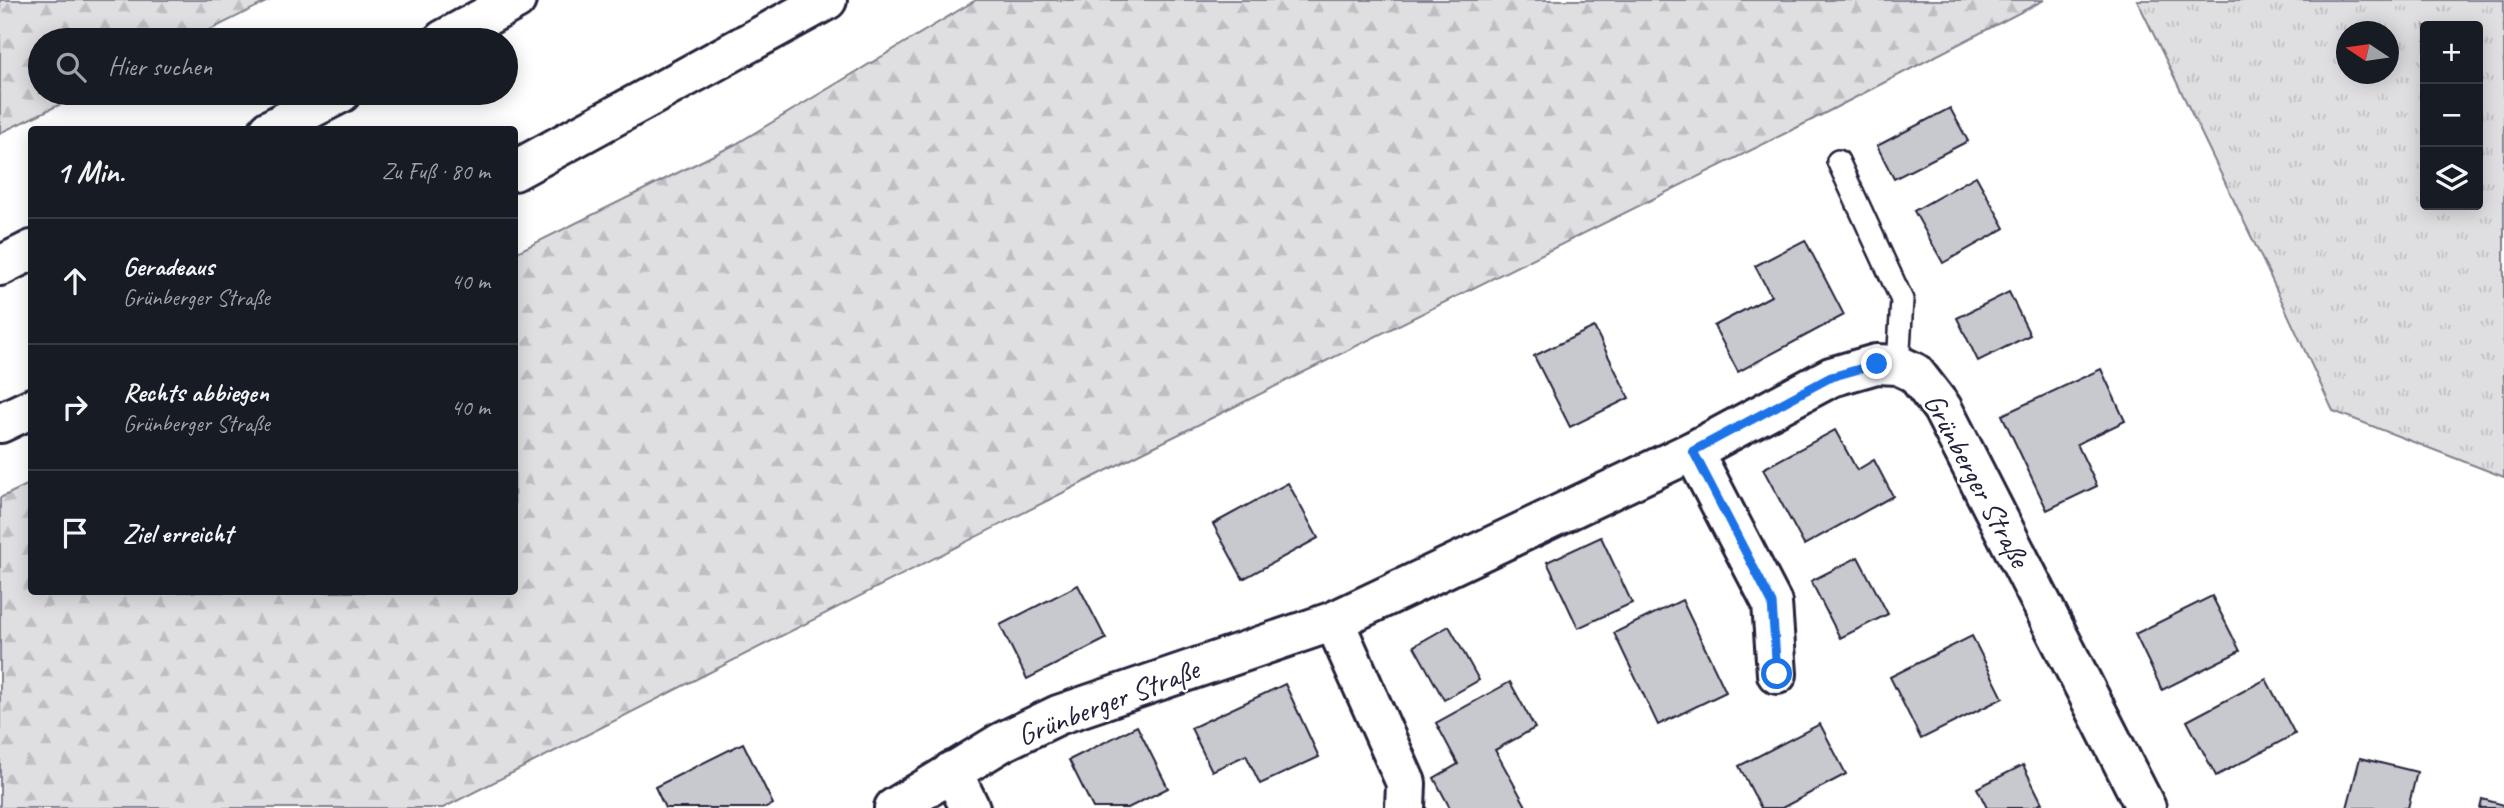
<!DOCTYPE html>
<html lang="de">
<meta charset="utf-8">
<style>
body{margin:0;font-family:Caveat,sans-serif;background:#242831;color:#f1f3f6}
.controls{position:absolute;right:21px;top:21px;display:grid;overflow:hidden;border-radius:7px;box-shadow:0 4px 18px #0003}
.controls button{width:63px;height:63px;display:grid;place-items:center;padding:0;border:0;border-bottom:2px solid #363941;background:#171b24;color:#f1f3f6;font:35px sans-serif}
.compass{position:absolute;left:2336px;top:21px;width:63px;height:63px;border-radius:50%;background:#171b24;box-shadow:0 4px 18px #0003;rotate:283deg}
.stop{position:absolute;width:21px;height:21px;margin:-16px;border:5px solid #1a73e8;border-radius:50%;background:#fff}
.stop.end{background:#1a73e8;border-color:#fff;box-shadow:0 2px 7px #0008}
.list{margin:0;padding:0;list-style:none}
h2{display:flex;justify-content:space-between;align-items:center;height:91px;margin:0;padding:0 28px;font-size:30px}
h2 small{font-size:23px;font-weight:400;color:#9ea1a6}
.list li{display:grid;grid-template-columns:46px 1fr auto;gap:21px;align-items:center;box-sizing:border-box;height:126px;padding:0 28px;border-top:2px solid #363941}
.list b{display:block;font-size:26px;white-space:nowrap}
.list p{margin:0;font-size:23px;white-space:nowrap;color:#9ea1a6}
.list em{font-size:23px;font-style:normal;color:#9ea1a6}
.icon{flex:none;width:38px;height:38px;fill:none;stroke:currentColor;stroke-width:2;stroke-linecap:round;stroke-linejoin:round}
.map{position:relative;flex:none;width:2504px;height:808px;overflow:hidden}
.search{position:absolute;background:#171b24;box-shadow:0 4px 18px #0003;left:28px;top:28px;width:490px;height:77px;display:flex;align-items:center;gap:18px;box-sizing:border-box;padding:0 24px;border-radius:38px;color:#9ea1a6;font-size:26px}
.panel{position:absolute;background:#171b24;box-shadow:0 4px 18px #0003;left:28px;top:126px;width:490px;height:469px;border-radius:7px}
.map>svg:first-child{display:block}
.grass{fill:url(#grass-tufts);stroke:#80808e;stroke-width:2;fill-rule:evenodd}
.forest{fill:url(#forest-firs);stroke:#80808e;stroke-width:2}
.building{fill:#c8c8cf;stroke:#22223b;stroke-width:2}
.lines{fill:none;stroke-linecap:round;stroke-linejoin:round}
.service-casing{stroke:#22223b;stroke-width:26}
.minor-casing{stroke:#22223b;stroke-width:44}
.motorway-casing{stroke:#22223b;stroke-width:44}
.service{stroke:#fff;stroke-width:21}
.minor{stroke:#fff;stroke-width:38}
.motorway{stroke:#fff;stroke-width:38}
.route{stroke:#1a73e8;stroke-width:9}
.labels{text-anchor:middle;stroke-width:5;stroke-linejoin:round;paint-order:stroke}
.street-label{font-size:30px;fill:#22223b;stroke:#fff}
</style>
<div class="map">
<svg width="2504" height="808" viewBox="0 0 2504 808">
<defs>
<pattern id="grass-tufts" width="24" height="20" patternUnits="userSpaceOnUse" patternTransform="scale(1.75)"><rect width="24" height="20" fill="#dfdfe2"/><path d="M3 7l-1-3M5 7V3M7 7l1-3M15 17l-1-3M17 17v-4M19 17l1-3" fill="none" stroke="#bfbfc3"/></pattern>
<pattern id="forest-firs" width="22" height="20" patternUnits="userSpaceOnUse" patternTransform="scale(1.75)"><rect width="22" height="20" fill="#dfdfe2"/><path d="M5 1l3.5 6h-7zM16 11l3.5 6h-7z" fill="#bfbfc3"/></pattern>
</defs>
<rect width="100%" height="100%" fill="#fff"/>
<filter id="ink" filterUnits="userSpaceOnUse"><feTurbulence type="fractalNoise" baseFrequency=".0143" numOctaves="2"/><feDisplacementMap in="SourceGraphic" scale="14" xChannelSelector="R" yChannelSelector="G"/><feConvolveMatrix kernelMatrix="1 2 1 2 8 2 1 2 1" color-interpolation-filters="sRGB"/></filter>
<g filter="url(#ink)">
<path class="grass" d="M2137 0H2504V477L2333 411 2264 263ZM2425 26H2478V205H2425ZM2346 32H2388V74H2346Z"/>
<g class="forest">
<path d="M0 0H270L190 40H40V93H84L0 133Z"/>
<path d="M976 0H2044L1800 126 1143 452 443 808H0V498L31 483 32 592H514L515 253 736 144Z"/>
</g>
<g class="building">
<path d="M1950 108 1968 141 1894 179 1877 146Z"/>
<path d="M1976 176 2005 228 1943 263 1914 211Z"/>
<path d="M1805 240 1844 315 1738 372 1714 326 1771 296 1755 266Z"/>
<path d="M2009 292 2030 335 1978 361 1957 318Z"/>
<path d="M1594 327 1629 398 1570 427 1534 356Z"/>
<path d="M2101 369 2125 421 2077 444 2097 486 2047 510 2002 415Z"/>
<path d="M1835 430 1857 470 1874 460 1893 496 1804 545 1763 469Z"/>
<path d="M1288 483 1318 538 1243 579 1213 524Z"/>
<path d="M1601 537 1632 603 1578 628 1547 562Z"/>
<path d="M1858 557 1888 614 1840 638 1811 581Z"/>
<path d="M1078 585 1106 639 1027 679 1000 625Z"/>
<path d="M2212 596 2240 651 2162 690 2135 634Z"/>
<path d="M1682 600 1726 692 1658 725 1614 633Z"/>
<path d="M1449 626 1479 680 1444 700 1414 646Z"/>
<path d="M1972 636 2003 698 1921 739 1890 677Z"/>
<path d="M2266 679 2295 734 2216 776 2187 721Z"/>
<path d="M1510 682 1535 728 1495 750 1527 808H1450L1434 778 1458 764 1436 723Z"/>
<path d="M1285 684 1319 757 1260 784 1246 755 1212 771 1191 728Z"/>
<path d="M1820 724 1846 774 1782 808H1761L1739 766Z"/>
<path d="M1137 726 1168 788 1128 808H1093L1069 760Z"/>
<path d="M743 743 773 804 766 808H665L655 787Z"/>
<path d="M2360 758 2417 772 2408 808H2347Z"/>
<path d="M2023 765 2042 803 2032 808H1987L1977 788Z"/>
<path d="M2482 799 2504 805V808H2480Z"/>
</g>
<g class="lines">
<defs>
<path id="service" d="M1838 161 1902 300 1898 365"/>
<g id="minor">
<path d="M1693 451 1772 603 1777 674"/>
<path d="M1334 621 1406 783 1405 808"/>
<path d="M952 771 970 808"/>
<path d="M894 808 1002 742 1058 715 1334 621 1693 451 1831 377 1876 364 1898 365 1915 373 1942 408 2146 808"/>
</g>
<g id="motorway">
<path d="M443 40 516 0"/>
<path d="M269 130 341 93"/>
<path d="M514 171 827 0"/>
<path d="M0 266 32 250"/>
<path d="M0 423 32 408"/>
</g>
</defs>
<use href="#service" class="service-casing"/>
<use href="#minor" class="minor-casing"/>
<use href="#motorway" class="motorway-casing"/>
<use href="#service" class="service"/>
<use href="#minor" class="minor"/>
<use href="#motorway" class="motorway"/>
</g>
</g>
<g class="lines" filter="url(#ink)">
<path class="route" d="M1777 674 1772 603 1693 451 1831 377 1877 364"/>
</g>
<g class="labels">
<g class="street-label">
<text transform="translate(1977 480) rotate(62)" y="10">Grünberger Straße</text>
<text transform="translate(1108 702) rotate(-21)" y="10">Grünberger Straße</text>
</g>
</g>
</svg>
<div class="controls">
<button>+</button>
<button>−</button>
<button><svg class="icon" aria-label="layers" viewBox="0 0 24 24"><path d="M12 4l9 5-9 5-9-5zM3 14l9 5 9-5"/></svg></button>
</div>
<svg class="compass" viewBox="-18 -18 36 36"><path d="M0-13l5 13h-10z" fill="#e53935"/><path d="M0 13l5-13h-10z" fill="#9ea1a6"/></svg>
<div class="stop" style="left:1777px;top:674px"></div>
<div class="stop end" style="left:1877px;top:364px"></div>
<div class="search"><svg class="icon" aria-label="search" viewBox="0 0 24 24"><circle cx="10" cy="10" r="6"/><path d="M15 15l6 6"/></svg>Hier suchen</div>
<section class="panel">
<h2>1 Min.<small>Zu Fuß · 80 m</small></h2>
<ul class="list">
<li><svg class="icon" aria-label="ahead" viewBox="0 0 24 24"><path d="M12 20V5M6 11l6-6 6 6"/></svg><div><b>Geradeaus</b><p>Grünberger Straße</p></div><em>40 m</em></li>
<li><svg class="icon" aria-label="right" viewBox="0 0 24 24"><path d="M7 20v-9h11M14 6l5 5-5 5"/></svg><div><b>Rechts abbiegen</b><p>Grünberger Straße</p></div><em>40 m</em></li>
<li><svg class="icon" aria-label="arrive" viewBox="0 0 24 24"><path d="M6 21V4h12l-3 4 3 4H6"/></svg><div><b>Ziel erreicht</b></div></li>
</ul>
</section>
</div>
